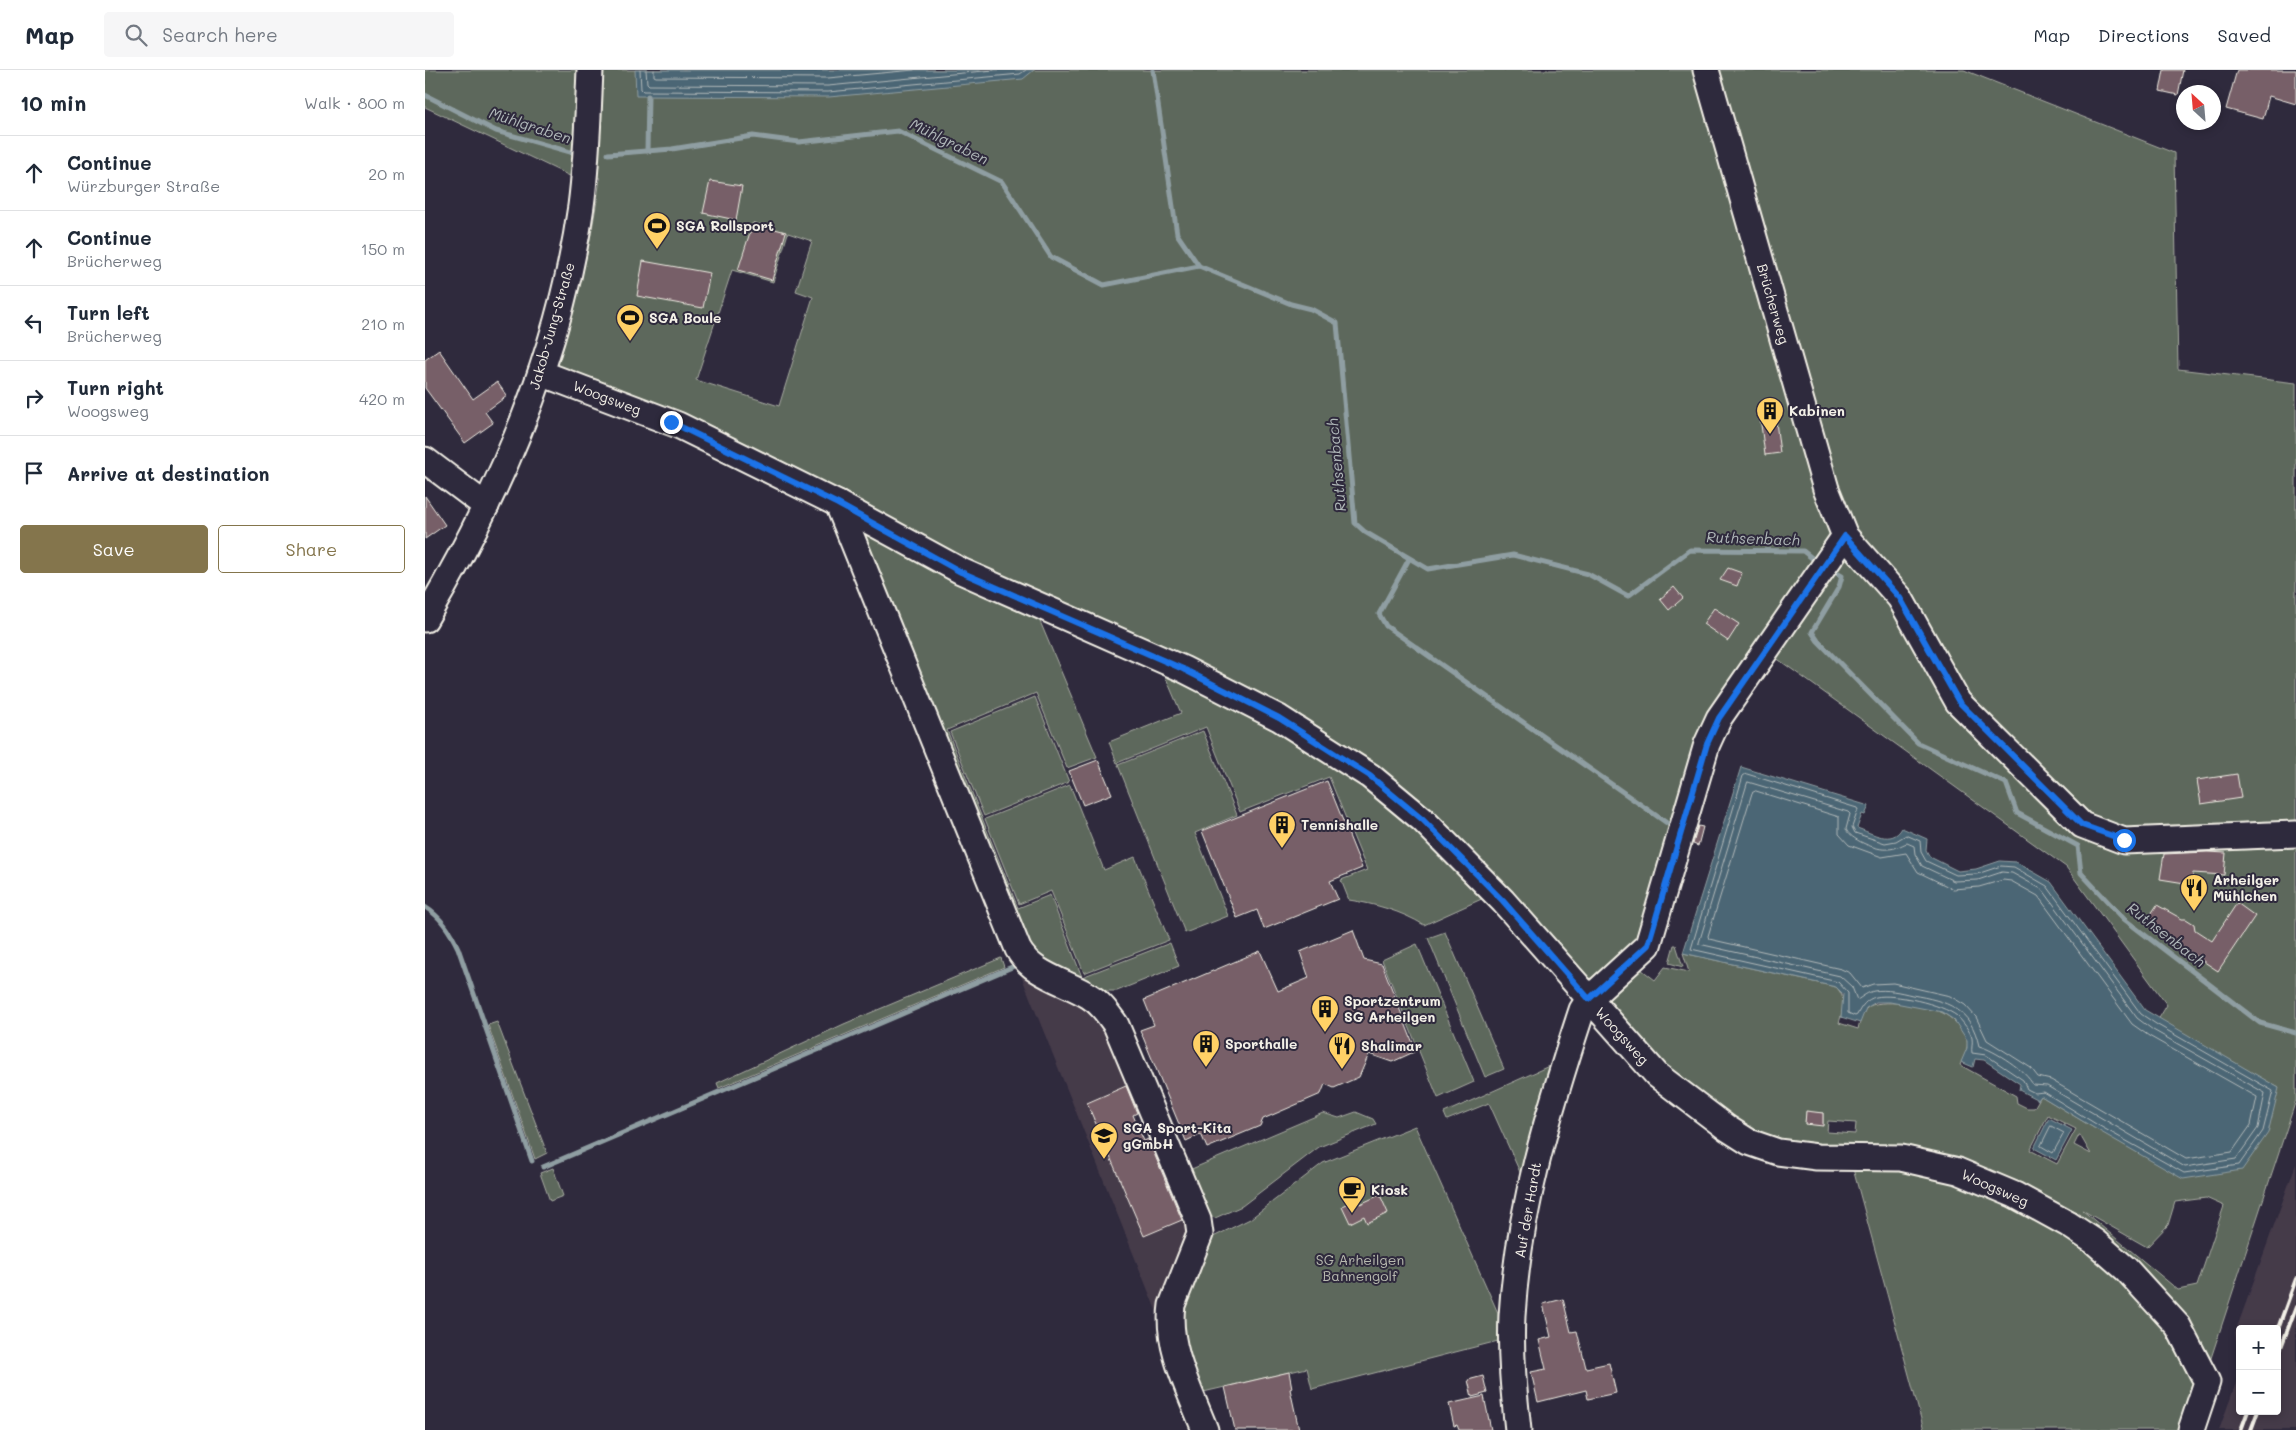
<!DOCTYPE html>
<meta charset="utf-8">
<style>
body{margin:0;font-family:Mali,sans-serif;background:#f6f6f7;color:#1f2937}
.controls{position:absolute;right:15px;bottom:15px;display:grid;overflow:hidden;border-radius:5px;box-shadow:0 2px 8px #0003}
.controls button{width:45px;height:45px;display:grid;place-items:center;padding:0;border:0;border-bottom:1px solid #e0e1e3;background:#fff;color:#1f2937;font:25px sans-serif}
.compass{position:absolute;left:1751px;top:15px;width:45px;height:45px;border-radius:50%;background:#fff;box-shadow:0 2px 8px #0003;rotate:334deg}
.stop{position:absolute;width:15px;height:15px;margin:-11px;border:4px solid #1a73e8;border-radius:50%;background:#fff}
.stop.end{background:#1a73e8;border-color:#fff;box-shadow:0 1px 5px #0008}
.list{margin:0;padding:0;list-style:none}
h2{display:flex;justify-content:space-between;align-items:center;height:65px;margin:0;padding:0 20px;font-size:21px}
h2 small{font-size:16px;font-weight:400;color:#747a83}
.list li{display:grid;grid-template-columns:32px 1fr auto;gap:15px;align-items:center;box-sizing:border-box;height:75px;padding:0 20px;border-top:1px solid #e0e1e3}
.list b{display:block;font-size:19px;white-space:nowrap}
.list p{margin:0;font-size:16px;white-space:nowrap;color:#747a83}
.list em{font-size:16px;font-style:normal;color:#747a83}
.actions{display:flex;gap:10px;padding:15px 20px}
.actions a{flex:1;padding:11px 0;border:1px solid #84754c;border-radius:5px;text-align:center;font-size:18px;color:#84754c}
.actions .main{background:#84754c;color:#fff}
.icon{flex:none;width:28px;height:28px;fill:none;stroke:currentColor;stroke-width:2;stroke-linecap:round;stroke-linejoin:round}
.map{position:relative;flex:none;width:1871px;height:1360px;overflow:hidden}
header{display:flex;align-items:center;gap:30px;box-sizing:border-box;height:70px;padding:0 25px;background:#fff;border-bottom:1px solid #e0e1e3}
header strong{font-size:24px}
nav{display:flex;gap:28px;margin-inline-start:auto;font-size:18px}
.search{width:350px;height:45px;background:#f6f6f7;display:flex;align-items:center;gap:12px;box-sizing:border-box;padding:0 18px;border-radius:5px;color:#747a83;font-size:19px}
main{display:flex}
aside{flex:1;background:#fff}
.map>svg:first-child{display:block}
.built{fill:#453a4a;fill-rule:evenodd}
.green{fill:#5d675b;stroke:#a8aca2;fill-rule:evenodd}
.water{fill:#4c6674;stroke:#8f9ea2}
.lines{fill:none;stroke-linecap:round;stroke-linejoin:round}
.shore{stroke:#b1b9ba;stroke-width:1}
.stream{stroke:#8f9ea2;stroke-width:5}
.building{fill:#775f67;stroke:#f4f1e8}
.minor-casing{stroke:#f4f1e8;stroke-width:29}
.minor{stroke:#2f2a3d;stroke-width:25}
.rail{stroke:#f4f1e8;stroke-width:4}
.route{stroke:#1a73e8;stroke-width:6}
.labels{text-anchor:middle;stroke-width:4;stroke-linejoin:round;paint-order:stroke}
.poi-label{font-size:14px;font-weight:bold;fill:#f4f1e8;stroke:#2f2a3d;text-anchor:start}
.street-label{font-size:14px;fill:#f4f1e8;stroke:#2f2a3d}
.park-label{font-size:14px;fill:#b8bab0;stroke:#2f2a3d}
.water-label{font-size:15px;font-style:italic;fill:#b1b9ba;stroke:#2f2a3d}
</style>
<header>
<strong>Map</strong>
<div class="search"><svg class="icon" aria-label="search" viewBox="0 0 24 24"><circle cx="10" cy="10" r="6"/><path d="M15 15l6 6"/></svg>Search here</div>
<nav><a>Map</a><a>Directions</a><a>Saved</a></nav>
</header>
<main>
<aside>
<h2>10 min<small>Walk · 800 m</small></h2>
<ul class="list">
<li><svg class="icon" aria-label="ahead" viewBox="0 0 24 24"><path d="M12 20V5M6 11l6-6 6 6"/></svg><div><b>Continue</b><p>Würzburger Straße</p></div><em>20 m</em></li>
<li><svg class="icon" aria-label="ahead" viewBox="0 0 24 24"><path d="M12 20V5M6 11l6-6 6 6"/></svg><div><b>Continue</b><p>Brücherweg</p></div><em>150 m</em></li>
<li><svg class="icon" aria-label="left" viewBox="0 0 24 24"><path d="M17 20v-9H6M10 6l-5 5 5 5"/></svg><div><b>Turn left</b><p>Brücherweg</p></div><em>210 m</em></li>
<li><svg class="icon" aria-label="right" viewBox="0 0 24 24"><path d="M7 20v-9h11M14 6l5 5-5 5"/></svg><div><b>Turn right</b><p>Woogsweg</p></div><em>420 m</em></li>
<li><svg class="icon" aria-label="arrive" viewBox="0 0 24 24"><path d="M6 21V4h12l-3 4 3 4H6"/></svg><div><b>Arrive at destination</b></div></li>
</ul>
<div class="actions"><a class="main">Save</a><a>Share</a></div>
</aside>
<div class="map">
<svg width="1871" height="1360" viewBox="0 0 1871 1360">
<rect width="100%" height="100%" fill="#2f2a3d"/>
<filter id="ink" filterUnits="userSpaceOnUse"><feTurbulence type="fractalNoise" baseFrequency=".02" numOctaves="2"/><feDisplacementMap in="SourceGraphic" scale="10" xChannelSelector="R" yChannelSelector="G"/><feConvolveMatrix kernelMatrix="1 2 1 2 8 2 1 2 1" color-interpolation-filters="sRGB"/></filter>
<g filter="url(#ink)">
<g class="built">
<path d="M593 898 659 933 682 958 707 1014 663 1033 719 1166 764 1147 766 1153 737 1255Z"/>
<path d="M1871 1094V1360H1794L1815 1302 1810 1263ZM1815 1259H1852V1341H1815Z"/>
</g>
<g class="green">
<path d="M0 0H1539L1749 83 1753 299 1871 313V1030L1784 1294 1693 1202C1720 1232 1771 1278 1768 1320 1768 1333 1758 1348 1754 1360H1499L1427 1095 1390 1079 1329 1066 1236 999 1174 932 1212 896 1230 910 1240 897 1264 902 1258 883 1411 917C1422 928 1418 939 1414 953L1433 959C1435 953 1437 942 1442 938 1453 927 1502 936 1516 942 1526 947 1539 958 1542 970 1544 978 1538 988 1535 995L1591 1026 1592 1033 1602 1038H1609L1616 1026 1669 1058 1854 1018 1733 950 1742 935 1641 797 1336 577 1288 645 1221 866 1167 916 1005 745 642 539 132 299C150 236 167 174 175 108L147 107 0 37ZM363 163 387 171 371 221 388 227 354 336 271 310 307 200 348 212ZM1381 1042 1398 1043V1055L1380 1054ZM1623 1045 1651 1059 1632 1094 1605 1080ZM1403 1051 1431 1053 1430 1064 1402 1062ZM1654 1065H1655L1666 1084 1649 1075ZM1781 1128 1799 1136 1772 1216 1753 1220 1657 1140 1722 1177 1743 1155 1750 1132Z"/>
<path d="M430 456 614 549 672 687 642 698 611 623 522 660 593 838 625 825 657 907 745 873 754 896 692 921H675L607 887Z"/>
<path d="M738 601 850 655 940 713 1061 827 999 855C976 841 950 834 924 830L916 810 942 800 904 707 815 742 781 657 692 693 684 672 756 643Z"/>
<path d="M610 627 644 712 559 746 525 662Z"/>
<path d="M778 661 812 745 770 763 803 846 760 863 693 695Z"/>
<path d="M645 715 679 800 710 787 744 870 659 903 626 821 594 834 560 749Z"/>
<path d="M1020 862 1079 999 1060 1007 1003 868Z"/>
<path d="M992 874 1049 1012 1013 1028 957 890Z"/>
<path d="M1249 875H1251L1258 897 1244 893Z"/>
<path d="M576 888 579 897 294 1018 292 1013 419 954Z"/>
<path d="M72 952 122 1083 110 1089 63 955Z"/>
<path d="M1133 992 1098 1109 1064 1033 1022 1050 1019 1043Z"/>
<path d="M931 1042 948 1049 951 1054 894 1077 817 1136 790 1148 779 1144 762 1101 898 1043 914 1048Z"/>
<path d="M990 1056 1073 1243V1271L887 1319 882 1298 774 1323 753 1247 780 1171 825 1149 898 1093Z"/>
<path d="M128 1098 138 1126 125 1131 115 1103Z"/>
</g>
<g class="water">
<path d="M210 0H609L598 9 404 27 211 26Z"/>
<path d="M1316 697 1444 736 1440 745 1437 744 1432 758C1447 763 1467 776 1477 758L1502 769 1501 780 1505 787 1533 801 1551 799 1575 791 1591 792 1626 812 1720 940 1854 1018 1843 1063 1817 1100 1758 1109 1669 1058 1616 1026 1613 1030 1594 1020 1595 1014 1559 990 1550 989 1548 997 1536 992 1542 978V970L1529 950 1517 942 1465 932H1451L1441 938 1435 953 1416 947 1418 924 1411 917 1258 883Z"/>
<path d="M1624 1048 1647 1060 1631 1090 1609 1078Z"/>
</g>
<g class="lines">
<g class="shore">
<path d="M215 0 216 19 218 21 403 22 595 4 601 0"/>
<path d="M221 0 222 13 224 15 403 16 569 0"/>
<path d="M229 0V6L231 7 403 8 489 0"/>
<path d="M1322 704 1432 738 1433 740 1427 757 1430 763 1460 773 1471 771 1481 765 1495 771 1496 782 1501 791 1531 805 1552 804 1576 796 1589 797 1622 816 1716 944 1731 954 1848 1021 1838 1061 1814 1095 1759 1103 1671 1054 1619 1022 1610 1023 1602 1019 1598 1010 1561 985 1547 983C1546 979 1548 973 1547 968 1545 961 1538 952 1532 946 1517 934 1469 923 1451 927 1441 929 1436 937 1432 945L1430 946 1423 943V923L1413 912 1266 879 1318 706Z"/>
<path d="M1323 712 1423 742 1425 744 1421 759C1424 769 1452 781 1463 779 1471 779 1476 775 1482 773L1489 776 1490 784 1497 796 1529 811 1553 810 1577 802 1587 803 1618 820 1712 948 1728 960 1840 1023 1833 1058 1811 1089 1760 1097 1622 1016 1608 1015C1602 1001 1569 980 1554 976 1546 938 1522 931 1487 925 1475 922 1462 919 1449 921 1443 922 1437 927 1432 930L1427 917 1415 906 1274 874Z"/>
<path d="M1331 721 1414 747V764L1424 775 1457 787 1481 783 1493 802 1528 819 1554 817 1578 810 1586 811 1613 826 1707 954 1724 966 1832 1027 1826 1055 1807 1082 1761 1089 1626 1010 1613 1007 1606 998 1562 970 1551 947 1540 935 1525 926 1468 913 1448 914 1437 918 1425 903 1416 899 1284 869 1283 866 1327 723Z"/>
<path d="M1626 1056 1639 1063 1628 1083 1616 1076Z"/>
</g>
<g class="stream">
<path d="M728 0 752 164 774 196 866 234 886 239 912 253 930 453 940 462 1003 499 1088 485 1163 504 1203 526 1265 480 1378 481 1392 492"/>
<path d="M0 25 71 61 149 83"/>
<path d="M222 81 223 26"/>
<path d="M183 84 247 79 328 66 374 72 473 61 577 112 626 187 679 215 774 196"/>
<path d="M984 489 954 544 961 556 1249 758"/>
<path d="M1406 500 1417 506 1414 517 1387 562 1393 571 1493 673 1581 713 1592 743 1653 776 1656 803 1699 849 1835 953 1871 963"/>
<path d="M0 837C16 847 25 861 33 878L107 1091"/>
<path d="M118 1097 587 897"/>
</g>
</g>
<g class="building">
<path d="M1739 0H1758L1753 25 1735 21Z"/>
<path d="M1812 0H1871V34L1844 26 1838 49 1801 39Z"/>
<path d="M285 111 317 116 311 150 278 143Z"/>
<path d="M328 153 361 162 347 210 313 200Z"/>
<path d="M218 191 285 203 278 238 212 226Z"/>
<path d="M14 280 48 329 72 312 82 326 60 342 68 353 40 373 0 318V290Z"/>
<path d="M1350 344 1355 383 1340 385 1335 347Z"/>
<path d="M0 426 20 455 0 469Z"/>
<path d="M1303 498 1317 503 1312 516 1295 510Z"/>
<path d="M1249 517 1258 528 1244 540 1235 529Z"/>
<path d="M1289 538 1314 554 1303 571 1278 554Z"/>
<path d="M673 690 687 724 658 735 644 701Z"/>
<path d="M1812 704 1816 728 1776 734 1772 710Z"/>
<path d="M902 711 937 798 905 811 913 829 839 859 832 840 812 848 777 761Z"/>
<path d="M1273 756 1278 757 1273 776 1268 774Z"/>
<path d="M1782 782 1801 783 1799 805 1768 803 1766 814 1735 809 1739 784Z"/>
<path d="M1812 833 1830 846 1793 901 1720 853 1732 835 1757 849H1761L1769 854 1770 860 1787 871Z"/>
<path d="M928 860 939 890 957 894 991 981 967 992 944 984 934 1007 909 1018 900 1014 896 1024 838 1049 835 1056 782 1078 776 1064 761 1071 715 960 729 955 719 930 835 881 853 921 884 908 875 882Z"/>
<path d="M701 1016 712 1043 708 1045 719 1071 723 1069 757 1150 719 1166 662 1033Z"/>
<path d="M1381 1041 1398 1043V1056L1380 1054Z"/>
<path d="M955 1125 963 1143 942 1153 939 1146 925 1153 917 1136 932 1128 935 1134Z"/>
<path d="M1138 1229 1146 1262 1152 1261 1161 1298 1184 1293 1191 1323 1163 1329 1161 1320 1113 1332 1106 1302 1121 1299 1114 1270 1126 1267 1118 1234Z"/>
<path d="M864 1302 867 1318 865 1319 874 1360H810L800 1317Z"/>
<path d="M1058 1306 1062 1323 1047 1327 1043 1310Z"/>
<path d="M1059 1326 1066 1360H1034L1032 1355 1029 1356 1024 1334Z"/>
</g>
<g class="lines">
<defs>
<g id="minor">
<path d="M1281 0 1401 419 1420 466 1475 528 1533 632 1657 755 1699 771 1871 764"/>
<path d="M116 303 253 355 413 434 536 501 758 599 854 648 945 706 998 750 1078 831 1232 1005 1302 1058 1324 1072 1353 1082 1392 1087 1476 1088 1533 1101 1590 1125 1643 1154 1670 1172 1701 1199 1753 1256 1782 1312 1766 1360"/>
<path d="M0 390 61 436"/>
<path d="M413 434 593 879C607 905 640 911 664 926 676 933 683 944 691 955L773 1150 775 1164 747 1235C741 1277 765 1321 780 1360"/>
<path d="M0 549C74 424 136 281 156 136 162 91 163 45 165 0"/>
<path d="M1093 1360C1089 1323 1085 1284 1087 1246 1093 1141 1124 1040 1157 940L1164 929 1223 875 1282 674 1294 648 1420 466"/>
</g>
</defs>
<use href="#minor" class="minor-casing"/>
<use href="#minor" class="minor"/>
<g class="rail">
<path d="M1852 1261 1871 1209"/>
<path d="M1852 1288 1871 1237"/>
<path d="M1816 1360 1823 1341"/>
<path d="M1826 1360 1833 1341"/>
</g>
</g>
</g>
<g class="lines" filter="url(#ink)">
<path class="route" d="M246 352 413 434 536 502 758 599 854 648 945 706 998 750 1078 831 1164 929 1223 875 1282 674 1294 648 1420 466 1475 528 1534 632 1657 755 1699 770"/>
</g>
<defs>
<symbol id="stadium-pin" viewBox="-11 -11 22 30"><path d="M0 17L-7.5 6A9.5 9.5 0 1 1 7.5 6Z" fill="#ffd166" stroke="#2f2a3d"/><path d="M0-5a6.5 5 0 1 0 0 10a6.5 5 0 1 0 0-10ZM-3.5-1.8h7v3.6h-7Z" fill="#111"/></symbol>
<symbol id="building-pin" viewBox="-11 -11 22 30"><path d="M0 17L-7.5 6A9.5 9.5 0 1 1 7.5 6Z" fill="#ffd166" stroke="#2f2a3d"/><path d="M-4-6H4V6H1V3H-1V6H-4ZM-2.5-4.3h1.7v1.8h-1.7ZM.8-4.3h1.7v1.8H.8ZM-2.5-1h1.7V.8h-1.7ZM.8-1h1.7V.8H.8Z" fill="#111"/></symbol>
<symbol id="restaurant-pin" viewBox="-11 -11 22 30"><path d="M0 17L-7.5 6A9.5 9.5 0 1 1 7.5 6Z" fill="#ffd166" stroke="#2f2a3d"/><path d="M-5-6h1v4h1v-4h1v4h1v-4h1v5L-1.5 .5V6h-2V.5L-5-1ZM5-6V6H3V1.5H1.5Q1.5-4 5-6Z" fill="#111"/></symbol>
<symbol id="school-pin" viewBox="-11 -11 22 30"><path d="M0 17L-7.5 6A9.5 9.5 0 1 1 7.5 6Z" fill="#ffd166" stroke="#2f2a3d"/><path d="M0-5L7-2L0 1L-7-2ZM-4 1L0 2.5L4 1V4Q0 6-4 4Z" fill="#111"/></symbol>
<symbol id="cafe-pin" viewBox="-11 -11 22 30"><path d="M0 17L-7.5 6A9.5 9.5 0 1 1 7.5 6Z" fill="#ffd166" stroke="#2f2a3d"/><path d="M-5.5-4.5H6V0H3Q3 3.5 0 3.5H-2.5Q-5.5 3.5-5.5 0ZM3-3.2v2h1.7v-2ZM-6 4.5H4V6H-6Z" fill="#111"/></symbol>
</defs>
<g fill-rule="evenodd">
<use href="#stadium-pin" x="216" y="140" width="32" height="43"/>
<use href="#stadium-pin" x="189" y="232" width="32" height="43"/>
<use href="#building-pin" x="1329" y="325" width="32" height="43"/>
<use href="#building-pin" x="841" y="739" width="32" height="43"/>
<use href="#restaurant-pin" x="1753" y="802" width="32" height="43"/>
<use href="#building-pin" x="884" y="923" width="32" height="43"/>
<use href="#building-pin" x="765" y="958" width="32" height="43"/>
<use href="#restaurant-pin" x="901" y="960" width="32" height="43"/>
<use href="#school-pin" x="663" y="1050" width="32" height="43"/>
<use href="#cafe-pin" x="911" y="1104" width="32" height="43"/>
</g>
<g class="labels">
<g class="poi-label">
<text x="251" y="161">SGA Rollsport</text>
<text x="224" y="253">SGA Boule</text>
<text x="1364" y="346">Kabinen</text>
<text x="876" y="760">Tennishalle</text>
<text x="1788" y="815">Arheilger<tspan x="1788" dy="16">Mühlchen</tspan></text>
<text x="919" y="936">Sportzentrum<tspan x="919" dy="16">SG Arheilgen</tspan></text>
<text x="800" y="979">Sporthalle</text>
<text x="936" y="981">Shalimar</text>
<text x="698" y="1063">SGA Sport-Kita<tspan x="698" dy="16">gGmbH</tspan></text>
<text x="946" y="1125">Kiosk</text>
</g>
<g class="street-label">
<text transform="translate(1348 234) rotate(74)" y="5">Brücherweg</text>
<text transform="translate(127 256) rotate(-74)" y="5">Jakob-Jung-Straße</text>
<text transform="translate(182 328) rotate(21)" y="5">Woogsweg</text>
<text transform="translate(1197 966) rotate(48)" y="5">Woogsweg</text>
<text transform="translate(1570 1118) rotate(24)" y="5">Woogsweg</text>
<text transform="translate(1103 1140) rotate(-80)" y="5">Auf der Hardt</text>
</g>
<g class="park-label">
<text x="935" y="1195">SG Arheilgen<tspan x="935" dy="16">Bahnengolf</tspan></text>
</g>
<g class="water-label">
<text transform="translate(105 56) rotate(18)" y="5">Mühlgraben</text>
<text transform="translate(524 72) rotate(26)" y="5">Mühlgraben</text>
<text transform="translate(912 395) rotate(-95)" y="5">Ruthsenbach</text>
<text transform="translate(1328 469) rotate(2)" y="5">Ruthsenbach</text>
<text transform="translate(1741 865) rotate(38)" y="5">Ruthsenbach</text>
</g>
</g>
</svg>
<div class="controls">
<button>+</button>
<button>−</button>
</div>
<svg class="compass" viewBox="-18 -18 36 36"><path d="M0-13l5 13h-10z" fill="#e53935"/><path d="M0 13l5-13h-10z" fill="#747a83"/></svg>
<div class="stop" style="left:1699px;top:770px"></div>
<div class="stop end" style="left:246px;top:352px"></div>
</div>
</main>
